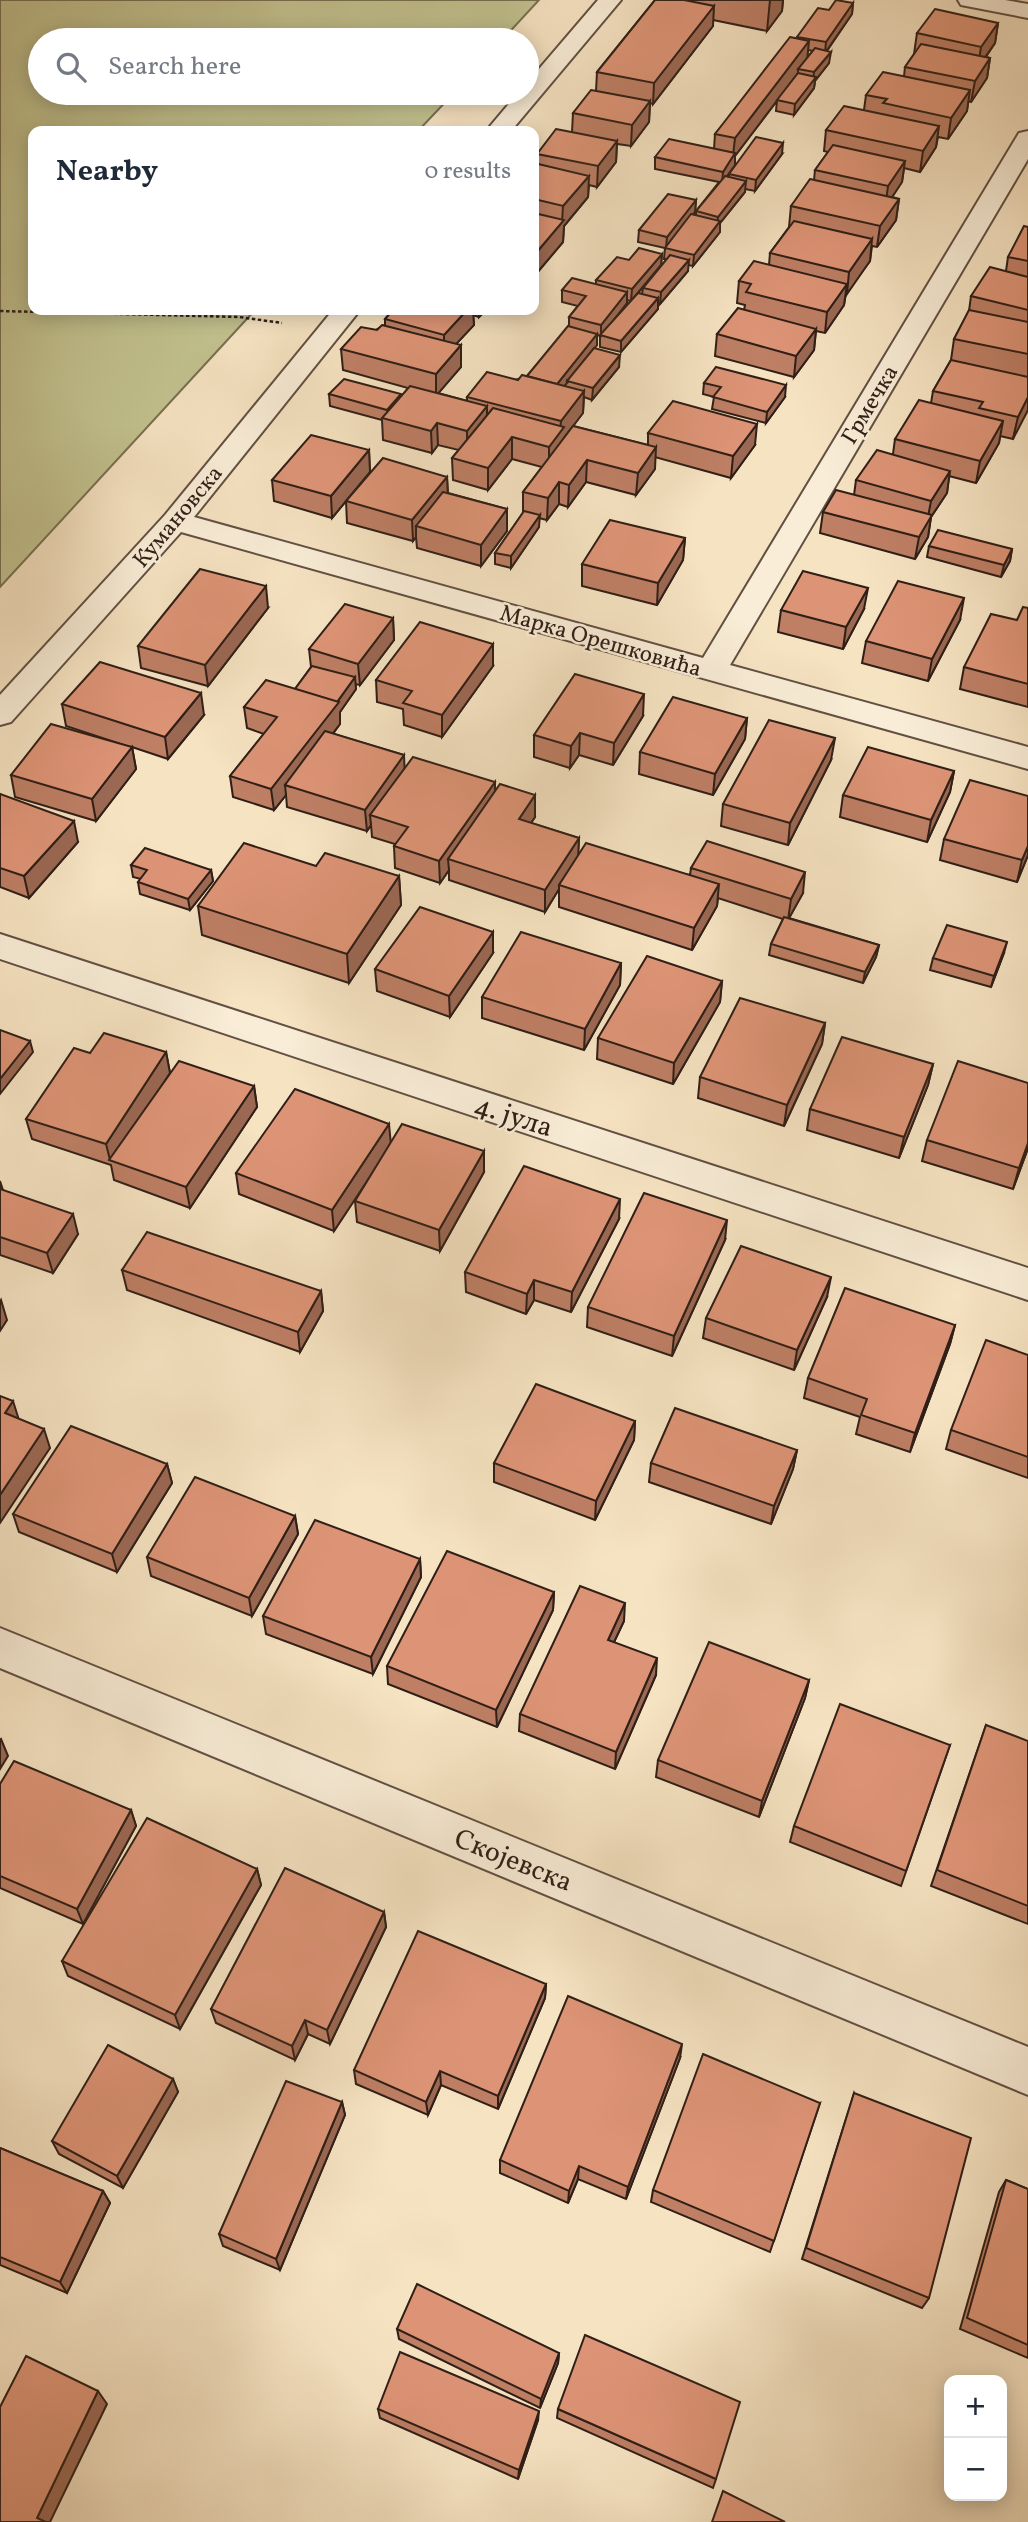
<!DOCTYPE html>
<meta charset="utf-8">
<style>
body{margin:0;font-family:Vollkorn,serif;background:#f6f6f7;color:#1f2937}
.controls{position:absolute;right:21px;bottom:21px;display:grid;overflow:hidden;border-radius:14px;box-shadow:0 4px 18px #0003}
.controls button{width:63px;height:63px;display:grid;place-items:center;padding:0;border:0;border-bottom:2px solid #e0e1e3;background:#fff;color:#1f2937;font:35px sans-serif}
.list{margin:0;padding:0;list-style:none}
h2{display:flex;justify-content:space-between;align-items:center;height:91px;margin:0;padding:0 28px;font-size:30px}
h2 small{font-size:23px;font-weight:400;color:#747a83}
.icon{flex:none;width:38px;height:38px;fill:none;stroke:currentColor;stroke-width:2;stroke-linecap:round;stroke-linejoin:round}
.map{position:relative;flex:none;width:1028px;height:2522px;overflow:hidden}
.search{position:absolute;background:#fff;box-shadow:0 4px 18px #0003;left:28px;top:28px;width:511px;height:77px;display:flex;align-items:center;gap:18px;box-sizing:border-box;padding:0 24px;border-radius:38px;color:#747a83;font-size:26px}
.panel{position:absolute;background:#fff;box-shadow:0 4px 18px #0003;left:28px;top:126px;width:511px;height:189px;border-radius:14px}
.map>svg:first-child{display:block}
.green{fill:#c2c28f;stroke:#797053;stroke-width:2}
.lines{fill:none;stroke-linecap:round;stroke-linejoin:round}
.minor-casing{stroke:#625042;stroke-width:4}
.path{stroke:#301f17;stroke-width:2.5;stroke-dasharray:3.5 2.5;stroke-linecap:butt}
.minor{fill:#f9edd7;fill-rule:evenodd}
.wall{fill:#be7f65;stroke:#301f17;stroke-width:2;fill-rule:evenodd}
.shaded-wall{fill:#9b6853;stroke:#301f17;stroke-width:2}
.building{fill:#dd9476;stroke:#301f17;stroke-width:2}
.labels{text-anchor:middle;stroke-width:5;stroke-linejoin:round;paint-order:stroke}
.far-street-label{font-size:23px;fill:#301f17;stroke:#f9edd7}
.street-label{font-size:28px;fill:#301f17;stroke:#f9edd7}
</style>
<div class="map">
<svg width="1028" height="2522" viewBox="0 0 1028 2522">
<rect width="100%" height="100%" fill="#f6e3c2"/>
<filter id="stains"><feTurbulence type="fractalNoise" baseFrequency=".00286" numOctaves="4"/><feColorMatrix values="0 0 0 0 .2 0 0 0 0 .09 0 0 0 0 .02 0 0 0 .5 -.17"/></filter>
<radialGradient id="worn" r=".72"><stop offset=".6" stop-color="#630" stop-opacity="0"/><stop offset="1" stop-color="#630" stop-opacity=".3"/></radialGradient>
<path class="green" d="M0 0H539L502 40H40V93H454L418 131H33V310H255L0 587Z"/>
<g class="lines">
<defs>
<g id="minor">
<path d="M598 0H621L511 131H486L518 93H527V83Z"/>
<path d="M958 0H1005L1028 4V18L961 5Z"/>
<path d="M1028 131V159L730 665 1028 747V769L181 532 11 722 0 725V695L165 515 333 310H360L194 517 703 658 1016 138 1019 133Z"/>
<path d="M0 934 1028 1268V1300L0 959Z"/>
<path d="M0 1628 1028 2047V2095L0 1668Z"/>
</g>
</defs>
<use href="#minor" class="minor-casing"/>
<path class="path" d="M0 311 239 317 282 323"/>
<use href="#minor" class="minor"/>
</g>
<g class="wall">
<path d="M655 0H783L782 11 767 31 713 20V26L653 104 650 103 649 122 631 146 617 144 616 162 597 187 589 185 588 197 564 226 563 242 536 274 535 287 534 289V163L537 164V154L572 132 573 113 596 91 597 72Z"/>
<path d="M853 3 852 14 827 51 829 63 815 81 814 88 794 115 776 111 777 100 792 81 735 156V165L726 176 729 177V174L782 154 755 191 745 189V192L720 223V232L693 266 688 265V271L660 304 658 303V309L621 352 600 347V336L597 335V345L594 348 619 367 592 400 584 397 583 413 573 426 648 445V433L755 445 731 478 655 457V469L636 495 586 482 568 507 559 504 547 520 539 518V527L511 568 495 564V553L523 513V492L542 467 512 459 488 490 453 480 452 458 459 450 438 445 432 453 383 440 382 420 330 406 329 394 401 397 408 388 343 370 341 349 385 325V319L393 310H486L479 317 473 315 474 325 456 344 461 367 438 393 467 401V397L527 376 569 327V317L578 306 562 302V290L596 284V280L629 260 662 254 661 265 638 293 642 294 643 288 667 259H664L665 248 638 242 639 230 696 200 695 212 693 214 696 215V211L719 182 655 169V157L714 149 715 134 797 38V37L829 10ZM808 50 813 51 807 58ZM627 300 631 301 615 319 627 303Z"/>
<path d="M998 23 995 43 986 57 990 58 987 78 971 102 968 101 967 111 948 139 938 137 936 147 920 172 904 168 902 182 892 197 899 199 896 220 877 247 872 246 870 261 846 293 844 305 825 333 816 331 814 350 794 377 715 356 717 334 744 310 745 305 737 303 739 281 769 265 770 253 789 227 791 206 814 180 815 170 828 152 824 151 826 130 864 110 866 95 904 76 905 67 914 54 917 33Z"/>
<path d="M1028 227V377L1013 439 1000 436 999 443 976 483 949 476 947 493 931 517 928 537 915 559 820 533 823 512 854 495 856 480 893 454 895 439 931 403 933 391 951 360 954 339 969 311 971 296 1006 271 1008 257Z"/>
<path d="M499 310H516L513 313Z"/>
<path d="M704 383 785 397 766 423 712 409 714 397 703 394Z"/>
<path d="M369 450 370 472 447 477 448 493 507 509V531L481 566 417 548 416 537 413 541 347 523 346 501 332 518 274 501 272 480Z"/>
<path d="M685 538 683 560 657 605 582 586V564Z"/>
<path d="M929 546 1012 549 1010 561 1001 577 927 557Z"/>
<path d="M268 608 208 686 141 668 138 646Z"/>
<path d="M1028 608V707L960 689 964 667 1017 620Z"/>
<path d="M864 609 843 649 778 632 781 610Z"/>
<path d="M393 618 394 640 360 685 355 684 356 689 340 712V724L333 734 404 755V769L495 791 535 817 531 823 579 838 578 855 690 875 691 868 803 893 789 918 879 945 876 957 863 983 769 955 771 944 783 919 718 898 717 906 692 950 559 907V889L545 912 449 880V870L440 883 395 868 394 846 395 844 372 837 371 825 367 831 287 807 286 795 274 810 233 797 230 776 264 734 247 728 244 707 295 689 311 667 309 649Z"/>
<path d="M960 620 928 681 862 663 866 641Z"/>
<path d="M493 666 442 737 404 725 403 709 377 702 376 680Z"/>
<path d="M62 704 204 715 168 759 132 747 136 769 96 821 15 797 11 775 127 746 66 726Z"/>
<path d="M643 716 613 765 579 755 570 768 534 757V735Z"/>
<path d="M747 718 745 739 713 795 639 774 640 752Z"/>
<path d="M831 760 788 845 721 826 723 804Z"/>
<path d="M954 771 950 792 927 842 840 817 843 795Z"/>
<path d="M0 794 78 842 29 898 0 887Z"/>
<path d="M1028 796V855L1017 882 940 860 944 839Z"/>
<path d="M131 865 211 870 213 881 190 910 140 894 138 882 141 879 133 877Z"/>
<path d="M316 866 399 876 401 905 349 983 202 935 198 906Z"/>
<path d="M493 953 450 1017 377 991 375 969Z"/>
<path d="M1004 953 991 987 930 970 933 958Z"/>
<path d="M621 963 620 985 584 1050 482 1018V997Z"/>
<path d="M722 981 720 1002 673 1084 597 1059 598 1038Z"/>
<path d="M825 1023 822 1044 784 1126 698 1098 700 1077Z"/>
<path d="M166 1052 170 1073 163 1084 254 1086 257 1107 190 1208 114 1180 111 1165 32 1139 26 1119 90 1053Z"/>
<path d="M933 1064 928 1085 899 1158 807 1130 810 1109Z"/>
<path d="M1028 1083V1148L1013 1189 922 1161 927 1140Z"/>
<path d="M390 1143 484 1172 440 1251 357 1222 355 1201 371 1174 334 1231 239 1194 236 1173Z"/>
<path d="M0 1181 3 1190 78 1234 53 1273 0 1255Z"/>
<path d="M619 1219 571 1312 534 1300 526 1314 466 1292 465 1272Z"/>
<path d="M725 1240 672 1356 587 1327 588 1307Z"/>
<path d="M122 1270 321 1291 323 1311 300 1352 127 1290Z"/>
<path d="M827 1297 794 1370 703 1338 706 1318Z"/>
<path d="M955 1325 950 1344 910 1452 856 1434 860 1417 804 1398 808 1378Z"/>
<path d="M1028 1355V1478L946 1449 951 1430Z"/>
<path d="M635 1421 634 1440 595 1520 494 1482V1463Z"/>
<path d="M797 1450 793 1469 771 1524 649 1482 651 1463Z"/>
<path d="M167 1464 172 1483 117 1572 19 1532 13 1514Z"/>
<path d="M295 1516 298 1534 252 1616 151 1576 147 1557Z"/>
<path d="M420 1559 421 1577 373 1674 266 1634 263 1616Z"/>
<path d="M554 1592 553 1610 497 1727 388 1684 387 1666Z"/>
<path d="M624 1621 614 1642 656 1675 615 1769 519 1731 520 1714Z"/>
<path d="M809 1680 805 1698 759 1817 656 1777 658 1760Z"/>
<path d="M986 1725 1028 1765V1924L931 1886Z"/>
<path d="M950 1745 901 1886 790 1842 794 1826Z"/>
<path d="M0 1784 131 1810 136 1826 83 1924 0 1888Z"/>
<path d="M257 1869 261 1885 180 2029 68 1976 62 1961Z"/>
<path d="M384 1912 386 1927 330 2044 308 2034 295 2060 216 2023 211 2009Z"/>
<path d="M546 1984 545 1998 498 2109 441 2085 428 2115 356 2084 354 2070Z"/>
<path d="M680 2058 626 2199 578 2179 568 2203 500 2173V2160Z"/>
<path d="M173 2079 178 2092 123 2188 59 2154 52 2141Z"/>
<path d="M854 2093 929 2298 922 2308 802 2259Z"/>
<path d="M342 2102 345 2115 280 2270 223 2246 219 2234Z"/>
<path d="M820 2103 770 2252 651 2202 653 2190Z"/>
<path d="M0 2148 103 2191 110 2203 67 2293 0 2265Z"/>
<path d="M1006 2180 1028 2189V2358L960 2329 999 2192Z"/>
<path d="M397 2329 559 2353 558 2363 540 2408 399 2339Z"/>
<path d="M378 2409 538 2420 518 2479 380 2418Z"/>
<path d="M558 2409 716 2479 713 2488 557 2418Z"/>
</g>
<g class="shaded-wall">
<path d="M770 0H783L782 11 767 31Z"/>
<path d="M853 3 852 14 825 53 826 42Z"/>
<path d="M714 6 713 26 653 104 654 83Z"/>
<path d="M998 23 995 43 978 67 981 47Z"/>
<path d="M809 41 807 61 798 69V73L735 156V165L722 183 723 172 733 156 735 138Z"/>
<path d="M831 52 829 63 815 81 814 88 794 115 795 104 813 80 814 72Z"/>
<path d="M990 58 987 78 971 102 975 81Z"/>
<path d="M970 90 967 111 948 139 951 118Z"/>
<path d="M650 101 649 122 631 146 632 125Z"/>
<path d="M939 126 936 147 920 172 923 151Z"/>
<path d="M617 141 616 162 597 187 598 166Z"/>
<path d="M783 143 782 154 755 191 756 180Z"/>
<path d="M905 161 902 182 885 208 888 186Z"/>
<path d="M589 176 588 197 564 226 563 242 536 274V253L562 222 563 206Z"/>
<path d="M746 181 745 192 720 223V232L693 266 694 255 717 225 718 217Z"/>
<path d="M899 199 896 220 877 247 880 226Z"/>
<path d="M696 200 695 212 666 248 667 237Z"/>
<path d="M872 239 870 261 847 294 849 272Z"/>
<path d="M662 254 661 265 631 301 632 289Z"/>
<path d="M689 260 688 271 660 304 661 292Z"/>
<path d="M536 266 535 287 534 289V268Z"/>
<path d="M847 284 844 305 825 333 827 312Z"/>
<path d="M627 292V303L601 336V325Z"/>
<path d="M658 298V309L621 352V341Z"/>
<path d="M467 310H473L474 325 444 357V335Z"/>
<path d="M479 310H486L479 317Z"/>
<path d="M816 329 814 350 794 377 796 356Z"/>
<path d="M597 334V345L568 382 567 381V383L554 399 555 387Z"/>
<path d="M461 345V367L436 396V374Z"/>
<path d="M620 355 619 367 592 400 593 388Z"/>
<path d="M786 385 785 397 766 423 767 412Z"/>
<path d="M584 391 583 413 564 438 549 469V447L560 431 561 421Z"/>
<path d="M1028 397V410L1013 439 1018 417Z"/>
<path d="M487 406V428L467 452V431Z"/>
<path d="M1003 421 999 443 976 483 980 461Z"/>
<path d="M437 423 438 445 432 453 431 431Z"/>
<path d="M757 424 755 445 731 478 733 456Z"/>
<path d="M512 437V459L488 490V468Z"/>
<path d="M656 447 655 469 636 495 638 473Z"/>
<path d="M369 450 370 472 332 518 331 496Z"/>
<path d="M587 460 586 482 568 507 569 485Z"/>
<path d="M950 471 947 493 931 517 928 537 915 559 919 537 927 522 931 501Z"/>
<path d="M447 477 448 499 416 526V537L413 541 412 520Z"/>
<path d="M559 482V504L547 520 548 498Z"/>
<path d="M507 509V531L481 566V545Z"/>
<path d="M540 515 539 527 511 568V556Z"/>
<path d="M685 538 683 560 657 605 658 583Z"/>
<path d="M1012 549 1010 561 1001 577 1004 565Z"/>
<path d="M266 586 268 608 208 686 205 665Z"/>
<path d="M868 588 864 609 843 649 846 627Z"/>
<path d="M964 598 960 620 928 681 932 659Z"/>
<path d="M393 618 394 640 360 685 358 664Z"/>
<path d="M493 644V666L442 737V715Z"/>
<path d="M355 677 356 689 340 712V724L291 787 285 785 286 795 274 810 271 789 336 704Z"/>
<path d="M201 693 204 715 168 759 165 737Z"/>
<path d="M644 694 643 716 613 765 614 743Z"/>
<path d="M747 718 745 739 713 795 715 774Z"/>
<path d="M580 733 579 755 570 768 571 746Z"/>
<path d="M835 738 831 760 788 845 790 823Z"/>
<path d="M132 747 136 769 96 821 92 799Z"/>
<path d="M404 755 405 777 370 815 371 825 367 831 365 810Z"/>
<path d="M954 771 950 792 927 842 931 820Z"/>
<path d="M495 782V804L448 859 449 870 440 883 439 861Z"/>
<path d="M535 795V817L519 840V819Z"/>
<path d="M74 821 78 842 29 898 24 876Z"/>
<path d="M579 838 578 859 559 885V889L545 912V890Z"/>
<path d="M1028 846V855L1017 882 1022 860Z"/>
<path d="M211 870 213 881 190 910 188 899Z"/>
<path d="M805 872 803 893 788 920 791 899Z"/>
<path d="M399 876 401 905 349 983 347 954Z"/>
<path d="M719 884 717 906 692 950 694 928Z"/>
<path d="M493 932V953L450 1017 449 996Z"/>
<path d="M1007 942 1004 953 991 987 994 976Z"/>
<path d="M879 945 876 957 863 983 865 972Z"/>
<path d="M621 963 620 985 584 1050 585 1029Z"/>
<path d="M722 981 720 1002 673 1084 674 1063Z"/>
<path d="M825 1023 822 1044 784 1126 787 1105Z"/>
<path d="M30 1041 33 1052 0 1094V1079Z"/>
<path d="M166 1052 170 1073 113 1161 110 1160 106 1144Z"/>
<path d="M933 1064 928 1085 899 1158 904 1137Z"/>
<path d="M254 1086 257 1107 190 1208 186 1187Z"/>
<path d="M389 1124 391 1145 334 1231 332 1210Z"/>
<path d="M1028 1143V1148L1013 1189 1019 1168Z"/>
<path d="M484 1151V1172L440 1251 439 1230Z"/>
<path d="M620 1199 619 1219 571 1312 572 1292Z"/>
<path d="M73 1214 78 1234 53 1273 47 1253Z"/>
<path d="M727 1220 725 1240 672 1356 674 1336Z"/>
<path d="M831 1277 827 1297 794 1370 797 1350Z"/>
<path d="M534 1280V1300L526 1314 527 1294Z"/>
<path d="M321 1291 323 1311 300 1352 298 1332Z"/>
<path d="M1 1300 7 1320 0 1331V1302Z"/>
<path d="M955 1325 950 1344 910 1452 915 1433Z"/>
<path d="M13 1401 19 1420 5 1413Z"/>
<path d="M635 1421 634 1440 595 1520 596 1501Z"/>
<path d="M44 1429 50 1448 0 1523V1495Z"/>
<path d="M797 1450 793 1469 771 1524 774 1506Z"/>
<path d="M167 1464 172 1483 117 1572 112 1554Z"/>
<path d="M295 1516 298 1534 252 1616 249 1598Z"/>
<path d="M420 1559 421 1577 373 1674 371 1657Z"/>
<path d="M554 1592 553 1610 497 1727 496 1710Z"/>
<path d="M625 1603 624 1621 607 1657 608 1640Z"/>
<path d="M657 1658 656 1675 615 1769 616 1752Z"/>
<path d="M809 1680 805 1698 759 1817 762 1801Z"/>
<path d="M1 1739 8 1756 0 1769V1740Z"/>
<path d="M131 1810 136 1826 83 1924 77 1909Z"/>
<path d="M257 1869 261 1885 180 2029 175 2015Z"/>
<path d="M384 1912 386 1927 330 2044 327 2030Z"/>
<path d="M546 1984 545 1998 498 2109V2096Z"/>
<path d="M305 2020 308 2034 295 2060 292 2046Z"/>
<path d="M682 2044 680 2058 626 2199 628 2187Z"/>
<path d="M440 2071 441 2085 428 2115 426 2102Z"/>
<path d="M173 2079 178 2092 123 2188 117 2176Z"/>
<path d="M342 2102 345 2115 280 2270 276 2259Z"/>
<path d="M579 2166 578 2179 568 2203 569 2191Z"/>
<path d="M103 2191 110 2203 67 2293 60 2282Z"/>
<path d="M559 2353 558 2363 540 2408 541 2399Z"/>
<path d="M98 2391 107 2404 50 2522H41L37 2518Z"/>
<path d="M539 2411 538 2420 518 2479 519 2470Z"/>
</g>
<g class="building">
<path d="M655 0H684L714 6 654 83 597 72Z"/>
<path d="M836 0 853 3 826 42 797 37 818 8 829 10Z"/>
<path d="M935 9 998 23 981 47 917 33Z"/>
<path d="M790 37 809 41 735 138 715 134Z"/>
<path d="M921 44 990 58 975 81 905 67Z"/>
<path d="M815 48 831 52 814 72 798 69Z"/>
<path d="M883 72 970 90 951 118 883 103 887 99 866 95Z"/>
<path d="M798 73 816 77 795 104 777 100Z"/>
<path d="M591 90 650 101 632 125 573 113Z"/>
<path d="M844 106 939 126 923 151 826 130Z"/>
<path d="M556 129 617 141 598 166 537 154Z"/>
<path d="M756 137 783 143 756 180 729 174Z"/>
<path d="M669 139 735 153 723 172 655 157Z"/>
<path d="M833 145 905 161 888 186 815 170Z"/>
<path d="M534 163 589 176 563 206 534 199Z"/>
<path d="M725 176 746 181 718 217 696 211Z"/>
<path d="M810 179 899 199 880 226 791 206Z"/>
<path d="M668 194 696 200 667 237 639 230Z"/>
<path d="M534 213 564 220 536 253 534 252Z"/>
<path d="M691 214 720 221 694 255 665 248Z"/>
<path d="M794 221 872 239 849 272 770 253Z"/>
<path d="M1024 226 1028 227V261L1008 257Z"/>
<path d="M639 248 662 254 632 289 596 280 617 257 629 260Z"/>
<path d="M670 255 689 260 661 292 643 288Z"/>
<path d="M754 261 847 284 827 312 746 292 751 284 739 281Z"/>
<path d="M990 267 1028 277V310L971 296Z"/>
<path d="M572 278 627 292 601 325 569 317 586 296 562 290Z"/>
<path d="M638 293 658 298 621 341 600 335Z"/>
<path d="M738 308 816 329 796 356 717 334Z"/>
<path d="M393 310H467L444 335 385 319Z"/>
<path d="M969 310 1028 322V354L954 339Z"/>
<path d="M382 325 461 345 436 374 341 349 361 327 377 330Z"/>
<path d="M568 326 597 334 557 384 527 376Z"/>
<path d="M594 348 620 355 593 388 567 381Z"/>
<path d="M951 360 1028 377V397L1018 417 979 408 983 402 933 391Z"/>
<path d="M716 367 786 385 767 412 713 397 721 387 704 383Z"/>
<path d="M487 372 518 380 522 375 584 391 561 421 467 397Z"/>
<path d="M344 379 401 394 387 410 329 394Z"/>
<path d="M410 386 487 406 467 431 437 423 431 431 382 418Z"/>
<path d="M919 400 1003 421 980 461 895 439Z"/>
<path d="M673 401 757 424 733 456 648 433Z"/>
<path d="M493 408 564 427 549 447 512 437 488 468 452 458Z"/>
<path d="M573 426 656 447 638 473 587 460 569 485 559 482 548 498 523 492Z"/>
<path d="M311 435 369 450 331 496 272 480Z"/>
<path d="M877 450 950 471 931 501 856 480Z"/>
<path d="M383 458 447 477 412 520 346 501Z"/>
<path d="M836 490 932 515 919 537 823 512Z"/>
<path d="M443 492 507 509 481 545 416 526Z"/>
<path d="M524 511 540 515 511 556 495 553Z"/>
<path d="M610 520 685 538 658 583 582 564Z"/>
<path d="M938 530 1012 549 1004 565 929 546Z"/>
<path d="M200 569 266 586 205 665 138 646Z"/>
<path d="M803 571 868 588 846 627 781 610Z"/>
<path d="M898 581 964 598 932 659 866 641Z"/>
<path d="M345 604 393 618 358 664 309 649Z"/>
<path d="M1023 607 1028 608V684L964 667 991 614 1017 620Z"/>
<path d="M420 622 493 644 442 715 403 703 412 691 376 680Z"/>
<path d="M100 662 201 693 165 737 62 704Z"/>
<path d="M312 666 355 677 337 702 295 689Z"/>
<path d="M575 674 644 694 614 743 580 733 571 746 534 735Z"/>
<path d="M266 680 339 702 271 789 230 776 277 717 244 707Z"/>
<path d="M673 697 747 718 715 774 640 752Z"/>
<path d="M769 720 835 738 790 823 723 804Z"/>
<path d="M51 724 132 747 92 799 11 775Z"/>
<path d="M325 731 404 755 365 810 285 785Z"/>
<path d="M868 747 954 771 931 820 843 795Z"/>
<path d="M413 757 495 782 439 861 394 846 408 827 370 815Z"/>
<path d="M970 780 1028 796V846L1022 860 944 839Z"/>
<path d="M500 784 535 795 519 819 579 838 545 890 448 859Z"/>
<path d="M0 794 74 821 24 876 0 868Z"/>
<path d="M707 841 805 872 791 899 691 868Z"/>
<path d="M244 843 316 866 325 853 399 876 347 954 198 906Z"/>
<path d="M586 843 719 884 694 928 559 885Z"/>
<path d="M145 848 211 870 188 899 138 882 147 870 131 865Z"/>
<path d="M420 907 493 932 449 996 375 969Z"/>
<path d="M784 917 879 945 865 972 771 944Z"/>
<path d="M947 925 1007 942 994 976 933 958Z"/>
<path d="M521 932 621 963 585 1029 482 997Z"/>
<path d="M647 956 722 981 674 1063 598 1038Z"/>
<path d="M740 998 825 1023 787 1105 700 1077Z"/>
<path d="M0 1030 30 1041 0 1079Z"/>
<path d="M104 1033 166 1052 106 1144 26 1119 74 1048 90 1053Z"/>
<path d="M842 1037 933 1064 904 1137 810 1109Z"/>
<path d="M179 1061 254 1086 186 1187 109 1160Z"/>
<path d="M958 1061 1028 1083V1143L1019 1168 927 1140Z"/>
<path d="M295 1089 389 1124 332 1210 236 1173Z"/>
<path d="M402 1124 484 1151 439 1230 355 1201Z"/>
<path d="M524 1166 620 1199 572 1292 534 1280 527 1294 465 1272Z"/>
<path d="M0 1189 73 1214 47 1253 0 1237Z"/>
<path d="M644 1193 727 1220 674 1336 588 1307Z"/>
<path d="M147 1232 321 1291 298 1332 122 1270Z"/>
<path d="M741 1246 831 1277 797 1350 706 1318Z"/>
<path d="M845 1288 955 1325 915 1433 861 1415 867 1399 808 1378Z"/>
<path d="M986 1340 1028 1355V1457L951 1430Z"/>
<path d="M536 1384 635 1421 596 1501 494 1463Z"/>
<path d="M0 1396 13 1401 5 1413 44 1429 0 1495Z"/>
<path d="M675 1408 797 1450 774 1506 651 1463Z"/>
<path d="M71 1426 167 1464 112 1554 13 1514Z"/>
<path d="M195 1477 295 1516 249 1598 147 1557Z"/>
<path d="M315 1520 420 1559 371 1657 263 1616Z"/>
<path d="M447 1551 554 1592 496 1710 387 1666Z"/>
<path d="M580 1586 625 1603 608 1640 657 1658 616 1752 520 1714Z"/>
<path d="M709 1642 809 1680 762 1801 658 1760Z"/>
<path d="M840 1704 950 1745 906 1871 794 1826Z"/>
<path d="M986 1725 1028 1741V1906L937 1870Z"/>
<path d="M14 1761 131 1810 77 1909 0 1876V1784Z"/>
<path d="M147 1818 257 1869 175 2015 62 1961Z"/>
<path d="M285 1868 384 1912 327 2030 305 2020 292 2046 211 2009Z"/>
<path d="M418 1931 546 1984 498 2096 440 2071 426 2102 354 2070Z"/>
<path d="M568 1996 682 2044 628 2187 579 2166 569 2191 500 2160Z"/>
<path d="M108 2045 173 2079 117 2176 52 2141Z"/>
<path d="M703 2054 820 2103 774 2241 653 2190Z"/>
<path d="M286 2081 342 2102 276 2259 219 2234Z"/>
<path d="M854 2093 971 2138 929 2298 806 2248Z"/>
<path d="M0 2148 103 2191 60 2282 0 2257Z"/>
<path d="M1006 2180 1028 2189V2345L967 2318Z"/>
<path d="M417 2284 559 2353 541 2399 397 2329Z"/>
<path d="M585 2335 740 2402 716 2479 558 2409Z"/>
<path d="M400 2352 539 2411 519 2470 378 2409Z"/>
<path d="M26 2356 98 2391 37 2518 46 2522H0V2407Z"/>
<path d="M723 2491 785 2522H712Z"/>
</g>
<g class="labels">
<g class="far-street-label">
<text transform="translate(869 404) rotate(-59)" y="8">Грмечка</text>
<text transform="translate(177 516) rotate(-50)" y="8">Кумановска</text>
<text transform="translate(601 640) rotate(16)" y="8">Марка Орешковића</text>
</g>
<g class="street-label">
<text transform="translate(514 1115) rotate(18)" y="10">4. јула</text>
<text transform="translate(514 1859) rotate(22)" y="10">Скојевска</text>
</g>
</g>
<rect width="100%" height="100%" filter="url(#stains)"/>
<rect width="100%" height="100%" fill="url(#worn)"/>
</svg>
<div class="controls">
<button>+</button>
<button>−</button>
</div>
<div class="search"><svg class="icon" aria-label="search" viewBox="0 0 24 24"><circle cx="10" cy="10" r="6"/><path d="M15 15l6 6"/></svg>Search here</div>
<section class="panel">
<h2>Nearby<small>0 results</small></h2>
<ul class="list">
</ul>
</section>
</div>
